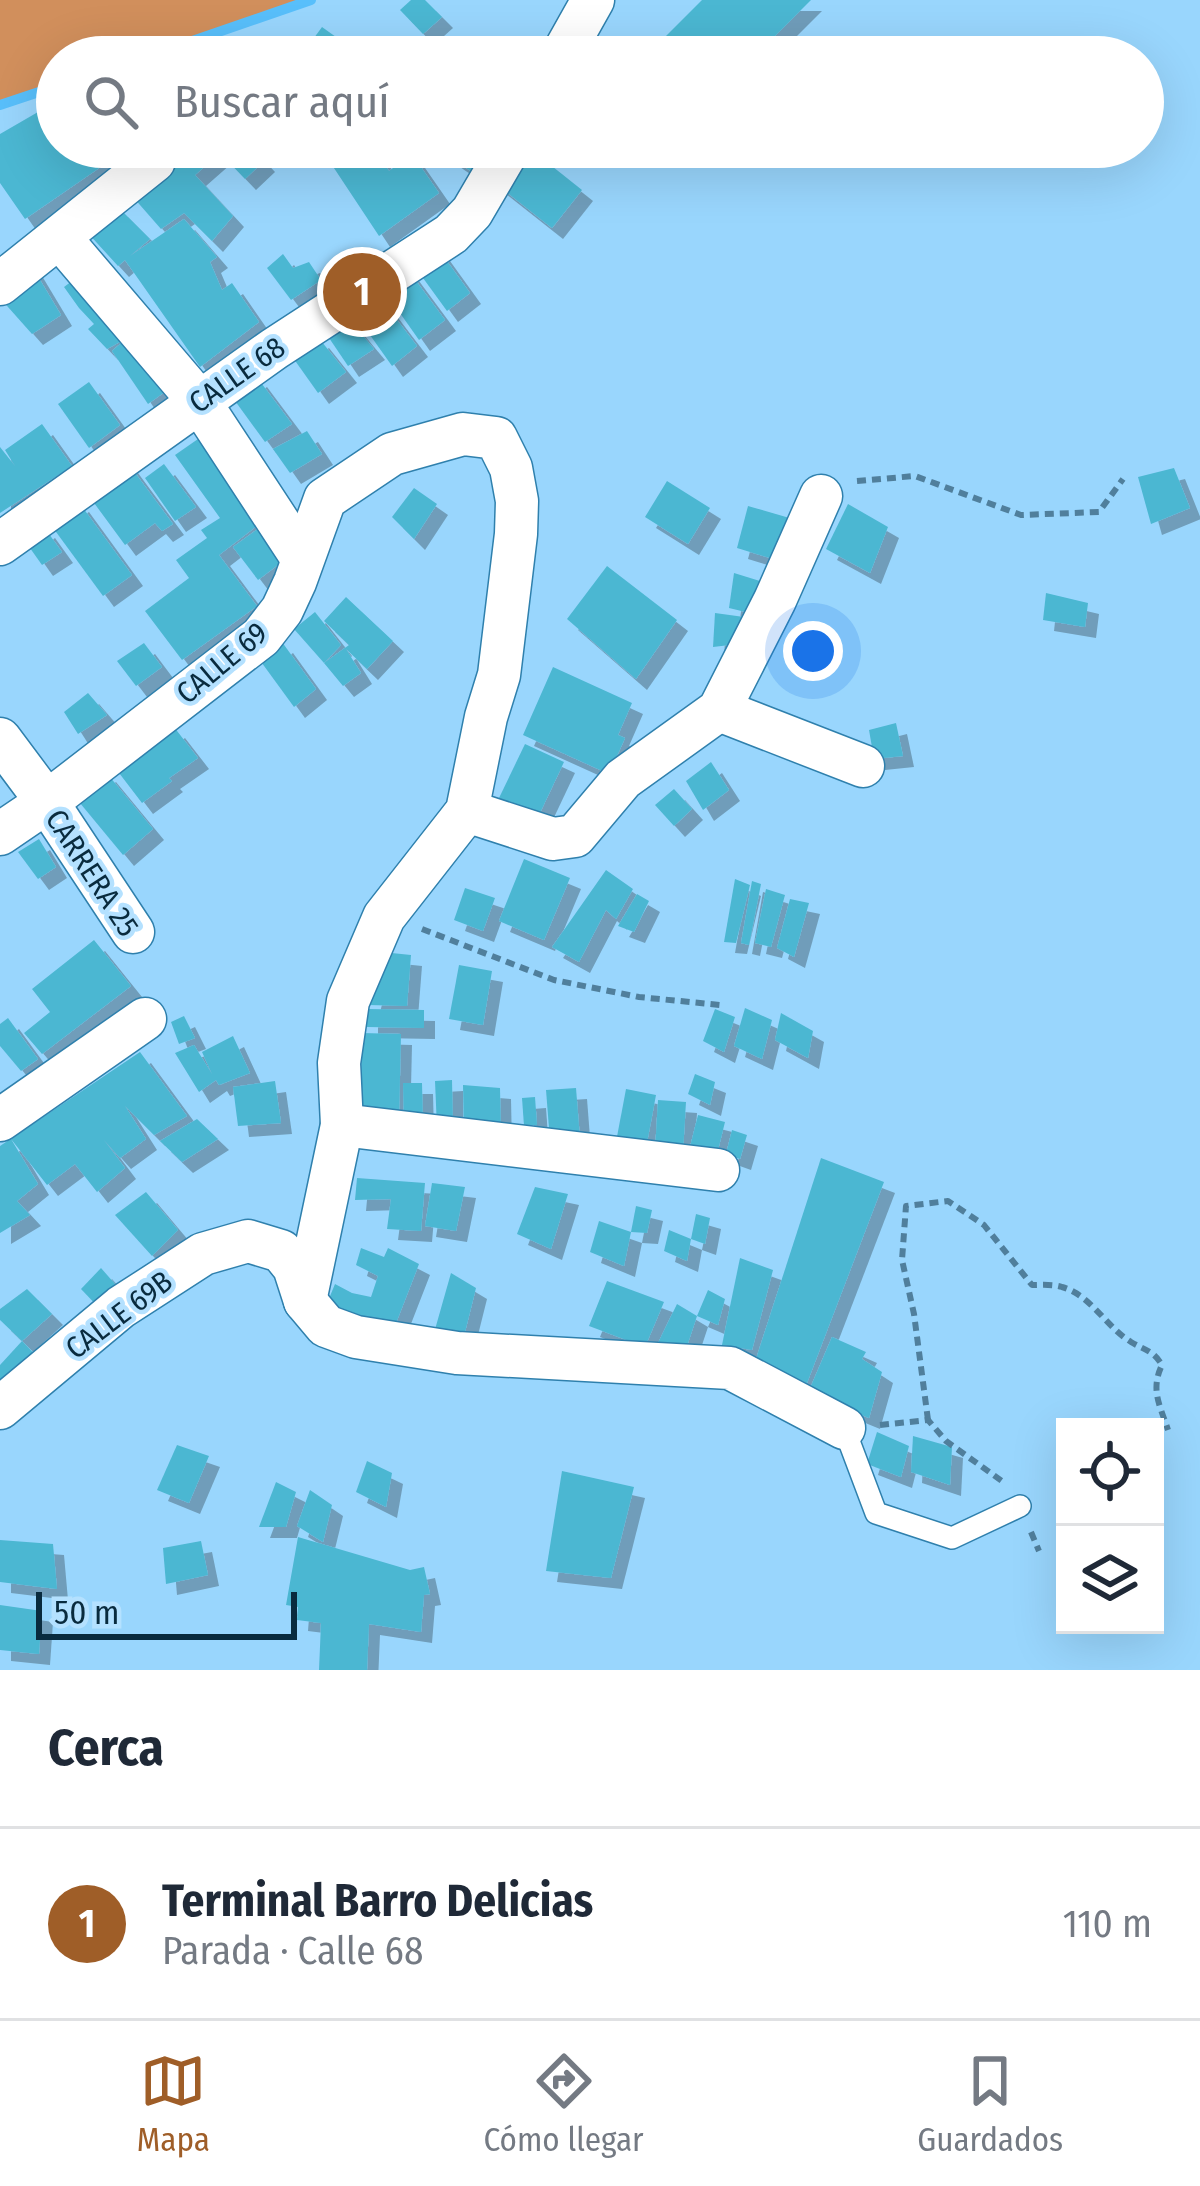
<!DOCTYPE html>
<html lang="es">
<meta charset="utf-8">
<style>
body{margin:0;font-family:"Fira Sans Condensed",sans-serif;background:#f6f6f7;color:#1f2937}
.controls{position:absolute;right:36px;bottom:36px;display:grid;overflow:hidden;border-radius:0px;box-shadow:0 12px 48px #0002}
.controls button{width:108px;height:108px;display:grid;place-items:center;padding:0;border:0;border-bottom:3px solid #e0e1e3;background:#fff;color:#1f2937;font:60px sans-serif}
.scale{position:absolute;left:36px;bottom:30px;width:261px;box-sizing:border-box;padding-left:12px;border:6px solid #092b3e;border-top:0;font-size:33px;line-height:42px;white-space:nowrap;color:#092b3e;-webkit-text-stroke:9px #b4e1ff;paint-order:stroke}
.you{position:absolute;left:813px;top:651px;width:42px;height:42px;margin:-30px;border:9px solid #fff;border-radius:50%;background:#1a73e8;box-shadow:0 0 0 18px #1a73e833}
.badge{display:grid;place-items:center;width:78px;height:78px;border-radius:50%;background:#9f5e28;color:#fff;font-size:39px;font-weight:700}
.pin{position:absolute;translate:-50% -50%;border:6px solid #fff;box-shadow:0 3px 12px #0006}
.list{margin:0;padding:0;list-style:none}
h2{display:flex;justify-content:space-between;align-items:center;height:156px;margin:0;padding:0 48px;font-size:51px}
h2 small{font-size:39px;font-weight:400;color:#747a83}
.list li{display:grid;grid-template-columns:78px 1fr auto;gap:36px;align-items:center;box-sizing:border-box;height:192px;padding:0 48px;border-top:3px solid #e0e1e3}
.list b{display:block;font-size:45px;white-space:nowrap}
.list p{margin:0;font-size:39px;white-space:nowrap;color:#747a83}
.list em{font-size:39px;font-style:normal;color:#747a83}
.icon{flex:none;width:66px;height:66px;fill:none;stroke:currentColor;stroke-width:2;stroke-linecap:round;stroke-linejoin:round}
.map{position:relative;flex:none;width:1200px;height:1670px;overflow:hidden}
.search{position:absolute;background:#fff;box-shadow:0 12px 48px #0002;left:36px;right:36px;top:36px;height:132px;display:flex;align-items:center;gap:30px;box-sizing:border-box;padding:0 42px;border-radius:66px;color:#747a83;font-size:45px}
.sheet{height:348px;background:#fff}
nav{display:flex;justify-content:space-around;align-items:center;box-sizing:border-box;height:168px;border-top:3px solid #e0e1e3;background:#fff;font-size:33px;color:#747a83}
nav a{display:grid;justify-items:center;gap:6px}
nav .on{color:#9f5e28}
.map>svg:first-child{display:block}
.green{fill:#d18f5c}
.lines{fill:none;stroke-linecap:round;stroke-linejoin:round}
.stream{stroke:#58bffb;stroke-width:10}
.building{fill:#4cb7d2;filter:url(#shadow)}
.lane-casing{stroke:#2f80ad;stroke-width:24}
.street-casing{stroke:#2f80ad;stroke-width:45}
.path{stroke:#507f9c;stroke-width:6;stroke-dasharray:9 6;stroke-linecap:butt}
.lane{stroke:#fff;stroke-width:21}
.street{stroke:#fff;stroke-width:42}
.labels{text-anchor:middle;stroke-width:9;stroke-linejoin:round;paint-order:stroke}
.street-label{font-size:30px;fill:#092b3e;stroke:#b4e1ff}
</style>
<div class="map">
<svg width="1200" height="1670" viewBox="0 0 1200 1670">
<defs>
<filter id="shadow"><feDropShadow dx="11" dy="11" stdDeviation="0" flood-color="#0004"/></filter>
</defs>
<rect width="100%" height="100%" fill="#99d6fd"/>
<path class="green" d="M0 0H310L141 57H57V85L0 105Z"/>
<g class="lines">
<g class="stream">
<path d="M146 57 311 0"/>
<path d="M0 105 57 86"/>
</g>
</g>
<g class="building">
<path d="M411 0H425L442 17 423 34 400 10Z"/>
<path d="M702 0H811L754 57H645Z"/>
<path d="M322 27 364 57H309L303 53Z"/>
<path d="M57 101V147H113L118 155 25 219 0 183V134Z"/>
<path d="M177 147H251L264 161 245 179 220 153 195 175 233 216 212 241 184 213 161 229 126 189Z"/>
<path d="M339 147H373L389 171 412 154 439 193 379 236 326 156Z"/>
<path d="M436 147H495L475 174Z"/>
<path d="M528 147 582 190 552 228 495 183Z"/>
<path d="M117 206 150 239 130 256 184 219 217 257 210 262 222 290 232 283 259 322 200 367 125 260 118 266 86 231Z"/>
<path d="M439 250 470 293 447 311 415 267Z"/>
<path d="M283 254 293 268 309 262 321 280 291 300 267 268Z"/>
<path d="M31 265 61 315 32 334 0 298Z"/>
<path d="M408 270 445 320 419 340 383 289Z"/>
<path d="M80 275 127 338 107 349 88 329 94 324 79 308 64 287Z"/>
<path d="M378 295 417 346 392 366 353 311Z"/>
<path d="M348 318 374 349 348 366 325 332Z"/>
<path d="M318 337 346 372 318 393 291 355Z"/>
<path d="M127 338 166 391 148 404 112 351Z"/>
<path d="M256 376 292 424 265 442 230 394Z"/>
<path d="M89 382 120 425 89 448 58 404Z"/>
<path d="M42 424 72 466 0 513V447L15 466 5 450Z"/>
<path d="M307 431 322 454 290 473 273 449Z"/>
<path d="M198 439 258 525 219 555 257 606 182 660 145 611 189 578 176 560 207 538 201 530 220 518 175 455Z"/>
<path d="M127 462 173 524 162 531 155 523 125 545 86 492Z"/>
<path d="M164 464 196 507 175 521 145 478Z"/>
<path d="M1174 468 1190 508 1151 524 1138 477Z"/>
<path d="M667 481 710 508 688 544 645 517Z"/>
<path d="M414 488 437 504 414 539 392 517Z"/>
<path d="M78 501 132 575 103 596 48 521Z"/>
<path d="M848 504 888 527 870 573 826 549Z"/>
<path d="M748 506 793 519 780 561 737 548Z"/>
<path d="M44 527 62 552 42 565 25 541Z"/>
<path d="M259 528 283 561 258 580 233 547Z"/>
<path d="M607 566 677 620 636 679 567 619Z"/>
<path d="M734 573 773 585 758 615 729 608Z"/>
<path d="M1046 593 1088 603 1085 627 1043 620Z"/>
<path d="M346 597 393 641 367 669 346 649 361 673 343 686 324 663 349 645 324 621Z"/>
<path d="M315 612 341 645 324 663 294 629Z"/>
<path d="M715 613 744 617 747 643 713 647Z"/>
<path d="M282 642 316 689 294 707 259 659Z"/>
<path d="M144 643 162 667 136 686 117 661Z"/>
<path d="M553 667 632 703 618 735 625 738 609 774 523 735Z"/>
<path d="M88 693 107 715 78 734 64 712Z"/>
<path d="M896 723 903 756 874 759 869 730Z"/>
<path d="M174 727 198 758 169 778 172 781 142 803 116 769Z"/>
<path d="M525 744 564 762 538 817 499 798Z"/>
<path d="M711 762 729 790 703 810 686 781Z"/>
<path d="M105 771 153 829 123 855 75 797Z"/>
<path d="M674 789 692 809 674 826 655 805Z"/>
<path d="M39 839 56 867 38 879 18 852Z"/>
<path d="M524 859 570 878 544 940 499 921Z"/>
<path d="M606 870 633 889 616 919 606 910 579 962 552 947Z"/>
<path d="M735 879 750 885 736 943 724 942Z"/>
<path d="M752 881 761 884 749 945 741 943Z"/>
<path d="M465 888 495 898 483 931 454 920Z"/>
<path d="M766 889 785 895 771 947 755 943Z"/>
<path d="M637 894 649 901 634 932 618 926Z"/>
<path d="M790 899 809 903 794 957 777 948Z"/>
<path d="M94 940 131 986 42 1054 24 1033 50 1012 32 989Z"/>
<path d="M382 952 411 955 407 1006 368 1005Z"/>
<path d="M459 965 492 971 483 1025 449 1019Z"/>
<path d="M745 1008 772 1020 762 1059 734 1046Z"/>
<path d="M367 1009 424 1010V1028L367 1027Z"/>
<path d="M715 1009 735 1017 724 1052 703 1041Z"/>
<path d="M781 1013 813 1031 808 1058 775 1040Z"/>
<path d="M184 1016 195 1038 179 1044 171 1022Z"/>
<path d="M8 1018 38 1059 21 1071 0 1046V1024Z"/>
<path d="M362 1033 401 1034 399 1119 360 1118Z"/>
<path d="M233 1036 250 1073 219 1085 216 1080 199 1092 175 1053 194 1045 212 1074 202 1052Z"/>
<path d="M140 1052 187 1116 154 1135 125 1106 146 1139 120 1158 104 1140 125 1168 97 1192 75 1164 47 1185 11 1139 38 1184 17 1201 30 1215 0 1233V1146Z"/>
<path d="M695 1074 715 1082 710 1105 688 1094Z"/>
<path d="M452 1080 453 1127 437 1128 435 1081Z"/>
<path d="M275 1081 281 1123 238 1126 233 1087Z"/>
<path d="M403 1083H422L423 1123H404Z"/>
<path d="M463 1085 500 1088 501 1136H464Z"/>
<path d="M576 1088 580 1139 550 1141 546 1090Z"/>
<path d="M626 1089 656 1095 646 1148 616 1142Z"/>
<path d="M535 1097 537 1125 524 1126 522 1098Z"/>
<path d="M658 1100 686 1102 683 1152 655 1151Z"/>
<path d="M698 1115 725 1122 717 1154 690 1147Z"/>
<path d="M197 1119 218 1139 182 1162 160 1141Z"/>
<path d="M732 1130 747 1135 740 1159 726 1154Z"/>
<path d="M821 1158 884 1182 807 1383 756 1359Z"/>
<path d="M357 1178 425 1183 421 1231 387 1229 391 1199 355 1200Z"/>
<path d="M432 1183 465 1187 456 1231 425 1226Z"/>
<path d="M535 1187 568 1194 551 1249 517 1234Z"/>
<path d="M146 1192 178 1230 152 1256 115 1215Z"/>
<path d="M636 1206 652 1210 647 1233 631 1232Z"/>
<path d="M696 1214 710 1218 705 1244 691 1239Z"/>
<path d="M599 1221 631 1232 624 1266 590 1252Z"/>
<path d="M669 1230 691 1239 687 1261 664 1251Z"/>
<path d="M361 1248 384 1257 388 1248 419 1264 391 1336 323 1313 335 1284 352 1293 371 1297 378 1276 356 1265Z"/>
<path d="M740 1258 773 1270 752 1350 722 1345Z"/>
<path d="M101 1268 122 1292 101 1310 81 1289Z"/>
<path d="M451 1273 476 1288 462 1344 432 1340Z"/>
<path d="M607 1281 664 1302 645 1347 589 1326Z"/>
<path d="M27 1289 52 1314 22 1341 0 1320V1309Z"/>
<path d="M708 1290 725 1299 718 1325 697 1316 683 1358 658 1343 677 1304 697 1316Z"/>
<path d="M832 1337 866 1352 862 1359 882 1372 869 1418 808 1393Z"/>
<path d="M22 1341 46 1366 0 1404V1365Z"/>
<path d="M877 1432 909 1446 901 1477 867 1464Z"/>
<path d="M913 1436 952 1447 950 1485 911 1472Z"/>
<path d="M177 1445 209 1456 189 1503 157 1490Z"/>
<path d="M367 1461 392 1473 386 1507 356 1492Z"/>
<path d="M562 1471 634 1487 611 1578 546 1571Z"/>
<path d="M276 1482 296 1492 286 1527H259Z"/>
<path d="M310 1490 332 1505 323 1542 297 1526Z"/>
<path d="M298 1537 410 1570 424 1567 430 1594 424 1595 421 1632 369 1624 367 1670H319L321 1623 297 1620 298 1607 286 1605Z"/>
<path d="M0 1540 53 1544 57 1589 0 1582Z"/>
<path d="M201 1541 208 1575 166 1584 163 1548Z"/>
<path d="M0 1605 42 1611 39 1654 0 1650Z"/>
</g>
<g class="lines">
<defs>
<path id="lane" d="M844 1428 876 1513 952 1538 1020 1506"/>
<g id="street">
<path d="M561 57 593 0"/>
<path d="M60 238 199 401 302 558"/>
<path d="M0 284 154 161"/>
<path d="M0 544 274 349 451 234 472 212 510 147"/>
<path d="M719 710 863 766"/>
<path d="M0 739 47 802 133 932"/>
<path d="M467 811 553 839 575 836 623 779 719 710 775 600 821 496"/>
<path d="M0 834 47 802 261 637 282 610 295 582 325 499 392 454 463 434 496 438 511 468 517 501 516 534 499 675 486 717 467 811 384 917 348 1001 339 1063 342 1125 305 1301"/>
<path d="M0 1120 145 1019"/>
<path d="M342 1125 718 1170"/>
<path d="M0 1408 121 1307 203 1254 248 1241 281 1251 294 1267 305 1301 326 1326 356 1337 457 1353 730 1368 844 1428"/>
</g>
</defs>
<use href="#lane" class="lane-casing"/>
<use href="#street" class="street-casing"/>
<g class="path">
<path d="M857 481 915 476 1021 515 1099 512 1123 479"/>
<path d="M422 929 554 980 639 997 720 1005"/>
<path d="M928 1420 914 1314 902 1260 906 1206 948 1201 984 1225 1032 1285C1041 1285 1053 1284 1062 1287 1091 1295 1106 1327 1131 1342 1144 1350 1153 1350 1162 1365 1150 1390 1160 1405 1168 1430"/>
<path d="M880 1425 928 1420 946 1441 1006 1484"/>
<path d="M1031 1532 1039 1551"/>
</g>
<use href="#lane" class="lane"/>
<use href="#street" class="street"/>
</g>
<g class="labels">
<g class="street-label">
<text transform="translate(237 375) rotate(-35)" y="10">CALLE 68</text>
<text transform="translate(222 663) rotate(-40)" y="10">CALLE 69</text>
<text transform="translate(92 873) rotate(57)" y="10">CARRERA 25</text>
<text transform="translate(119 1315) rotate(-37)" y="10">CALLE 69B</text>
</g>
</g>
</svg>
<div class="controls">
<button><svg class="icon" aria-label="locate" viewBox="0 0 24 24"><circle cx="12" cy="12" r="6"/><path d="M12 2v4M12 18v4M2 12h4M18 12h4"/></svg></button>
<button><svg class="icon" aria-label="layers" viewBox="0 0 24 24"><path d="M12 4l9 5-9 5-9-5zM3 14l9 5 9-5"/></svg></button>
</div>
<div class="scale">50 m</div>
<div class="you"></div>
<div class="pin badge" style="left:362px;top:292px">1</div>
<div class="search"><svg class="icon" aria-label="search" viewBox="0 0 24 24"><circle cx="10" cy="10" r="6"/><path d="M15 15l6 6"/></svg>Buscar aquí</div>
</div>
<section class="sheet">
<h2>Cerca<small></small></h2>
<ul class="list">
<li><span class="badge">1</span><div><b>Terminal Barro Delicias</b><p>Parada · Calle 68</p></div><em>110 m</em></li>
</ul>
</section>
<nav>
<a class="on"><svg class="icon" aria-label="map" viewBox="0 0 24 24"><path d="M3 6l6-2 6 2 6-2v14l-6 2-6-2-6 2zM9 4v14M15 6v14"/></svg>Mapa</a>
<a><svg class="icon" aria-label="directions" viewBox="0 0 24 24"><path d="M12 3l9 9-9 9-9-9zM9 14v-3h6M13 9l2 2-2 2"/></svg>Cómo llegar</a>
<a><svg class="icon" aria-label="saved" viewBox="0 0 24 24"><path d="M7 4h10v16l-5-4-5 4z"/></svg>Guardados</a>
</nav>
